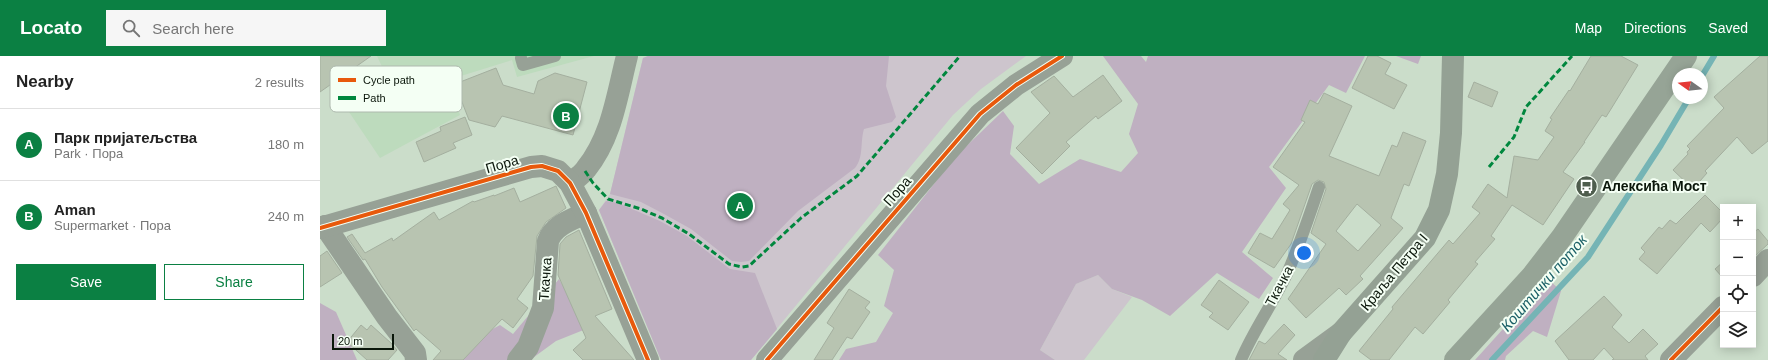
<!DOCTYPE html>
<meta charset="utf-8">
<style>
body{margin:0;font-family:Arial,sans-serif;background:#f6f6f6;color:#222}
.controls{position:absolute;right:12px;bottom:12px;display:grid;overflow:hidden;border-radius:0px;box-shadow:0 2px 10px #0003}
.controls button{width:36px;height:36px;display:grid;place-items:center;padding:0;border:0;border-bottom:1px solid #e0e0e0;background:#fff;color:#222;font:20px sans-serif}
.compass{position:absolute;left:1352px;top:12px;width:36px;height:36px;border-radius:50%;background:#fff;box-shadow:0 2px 10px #0003;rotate:285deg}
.scale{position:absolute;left:12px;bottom:10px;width:62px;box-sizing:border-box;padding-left:4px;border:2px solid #0a160a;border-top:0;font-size:11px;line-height:14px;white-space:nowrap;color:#0a160a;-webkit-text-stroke:3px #f4fff4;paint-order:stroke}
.you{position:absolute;left:984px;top:197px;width:14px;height:14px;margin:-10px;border:3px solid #fff;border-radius:50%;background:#1a73e8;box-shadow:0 0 0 6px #1a73e833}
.badge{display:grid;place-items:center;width:26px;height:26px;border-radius:50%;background:#0b8043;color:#fff;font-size:13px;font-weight:700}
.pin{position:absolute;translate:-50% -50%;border:2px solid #fff;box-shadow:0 1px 4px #0006}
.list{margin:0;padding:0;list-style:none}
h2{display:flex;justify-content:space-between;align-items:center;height:52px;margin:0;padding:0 16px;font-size:17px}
h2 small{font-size:13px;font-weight:400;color:#767676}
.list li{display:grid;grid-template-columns:26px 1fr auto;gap:12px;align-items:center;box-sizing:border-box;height:72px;padding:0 16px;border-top:1px solid #e0e0e0}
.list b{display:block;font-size:15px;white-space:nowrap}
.list p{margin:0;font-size:13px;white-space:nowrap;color:#767676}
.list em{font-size:13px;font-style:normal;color:#767676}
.actions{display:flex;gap:8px;padding:12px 16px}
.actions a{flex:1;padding:9px 0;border:1px solid #0b8043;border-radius:0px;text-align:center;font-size:14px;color:#0b8043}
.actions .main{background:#0b8043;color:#fff}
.icon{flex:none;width:22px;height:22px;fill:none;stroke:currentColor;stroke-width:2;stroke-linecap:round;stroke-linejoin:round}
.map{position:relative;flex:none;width:1448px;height:304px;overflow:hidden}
header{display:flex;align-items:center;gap:24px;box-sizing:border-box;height:56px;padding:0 20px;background:#0b8043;color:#fff}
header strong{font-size:19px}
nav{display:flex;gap:22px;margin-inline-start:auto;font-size:14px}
.search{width:280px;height:36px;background:#f6f6f6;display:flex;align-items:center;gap:10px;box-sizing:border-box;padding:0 14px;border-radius:0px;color:#767676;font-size:15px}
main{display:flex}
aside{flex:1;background:#fff}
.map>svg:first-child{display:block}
.built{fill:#bddbbd}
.green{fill:#cdc5cd}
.forest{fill:#bfb0c1}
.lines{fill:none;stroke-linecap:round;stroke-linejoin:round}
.stream{stroke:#75b4b5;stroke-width:6}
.building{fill:#b8c4b1;stroke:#a4af9f;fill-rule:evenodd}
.service{stroke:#97a196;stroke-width:12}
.minor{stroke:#97a196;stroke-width:22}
.tertiary{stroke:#97a196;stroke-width:22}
.secondary{stroke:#94a194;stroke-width:22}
.primary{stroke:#96a496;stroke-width:22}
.quiet{stroke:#00873e;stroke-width:3;stroke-dasharray:6 3;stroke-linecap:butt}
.cycleway-casing{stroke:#f4fff4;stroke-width:6}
.cycleway{stroke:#e8590c;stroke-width:4}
.labels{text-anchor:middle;stroke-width:4;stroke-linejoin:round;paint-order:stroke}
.street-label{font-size:14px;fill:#0a160a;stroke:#f4fff4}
.poi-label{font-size:14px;font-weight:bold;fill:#0a160a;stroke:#f4fff4;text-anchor:start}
.water-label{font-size:15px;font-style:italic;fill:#1b6067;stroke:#f4fff4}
.key{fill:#f4fff4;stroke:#aeb9ae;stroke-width:1}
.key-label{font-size:11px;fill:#0a160a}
</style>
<header>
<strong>Locato</strong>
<div class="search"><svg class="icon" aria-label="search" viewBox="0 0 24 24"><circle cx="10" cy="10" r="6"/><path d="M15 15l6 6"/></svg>Search here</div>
<nav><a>Map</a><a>Directions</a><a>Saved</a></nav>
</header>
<main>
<aside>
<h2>Nearby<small>2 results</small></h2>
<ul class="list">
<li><span class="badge">A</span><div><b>Парк пријатељства</b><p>Park · Пора</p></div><em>180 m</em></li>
<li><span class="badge">B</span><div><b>Aman</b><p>Supermarket · Пора</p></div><em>240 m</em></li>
</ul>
<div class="actions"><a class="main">Save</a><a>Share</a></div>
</aside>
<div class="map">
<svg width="1448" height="304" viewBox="0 0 1448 304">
<rect width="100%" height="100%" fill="#cbddca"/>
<path class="built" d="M57 0H274L197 21 192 4 128 24 140 59 60 102 25 50 66 19Z"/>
<g class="green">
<path d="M328 0H706L661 33 633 59 431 304H341L279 154 290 138 323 2Z"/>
<path d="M778 219 792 233 812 241 764 304H735L720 294 756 228Z"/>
</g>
<g class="forest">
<path d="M328 0H569L566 30 576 61 572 66 544 73C540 86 544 101 535 112L478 155 429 205 421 206 412 205 371 173 344 158 321 146 290 138 323 2Z"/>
<path d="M783 0H821L826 6 828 0H1045L1026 37 1009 29 949 111 966 132 922 196 953 222 939 243 897 217 850 260 822 244 792 233 778 219 756 228 720 294 735 304H519L526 293 556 286 573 257 564 250 574 214 558 199 636 100 683 55 694 70 690 98 719 128 760 103 801 116 818 97 809 78 818 48Z"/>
<path d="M1076 0H1101L1098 8Z"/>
<path d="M286 145 298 147 340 165 367 180 410 213 435 217 457 273 431 304H341L279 154Z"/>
<path d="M239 223 266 273 236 285 210 304H141L147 287 180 269 193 278Z"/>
<path d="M1228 223 1241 235 1227 281 1213 275 1186 300 1185 304H1155Z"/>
<path d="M0 247 16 256 37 304H0Z"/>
</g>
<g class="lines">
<g class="stream">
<path d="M1382 20 1394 0"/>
<path d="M1172 304 1268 201 1341 89 1369 42"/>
</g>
</g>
<g class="building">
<path d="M0 0H51L0 36Z"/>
<path d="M1048 0H1057L1071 7 1065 18 1087 29 1074 53 1032 32Z"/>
<path d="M1271 0H1301L1318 9 1291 53 1286 61 1282 59 1264 86H1265L1243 116 1254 123 1223 169 1192 149 1171 180 1175 183 1155 206 1158 208 1128 244 1130 246 1103 278 1095 271 1069 304H1051L1039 295 1073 253 1072 251 1129 184 1133 188 1160 157 1152 151 1168 128 1187 142 1194 100 1218 104 1234 81 1225 75 1232 63 1230 62 1249 34 1250 35Z"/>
<path d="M1440 0H1448V85L1432 98 1417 81 1385 115 1387 117 1373 133 1353 114 1368 98 1367 96 1370 93 1367 90 1404 52 1394 41Z"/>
<path d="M176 12 183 29 214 38 218 25 235 17 267 26 253 79 182 60 175 71 149 64 135 28Z"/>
<path d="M783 19 802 45 778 63 776 60 746 86 750 90 722 118 696 92 730 57 711 36 734 20 753 41Z"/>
<path d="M1154 26 1178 36 1172 51 1148 41Z"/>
<path d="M1004 37 1032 50 1009 100 1059 120 1072 89 1077 91 1083 76 1106 85 1089 130 1084 128 1071 162 1083 172 1040 220 1043 223 1026 239 1019 232 986 262 968 243 1006 188 991 177 1006 133 1004 126 998 124 992 128 971 188 954 212 928 197 940 177 952 183 970 154 963 148 979 129 953 111 985 66 981 64 990 44 998 48ZM1037 148 1061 169 1038 195 1016 175Z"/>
<path d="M145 61 152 79 133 87 136 92 104 106 96 86 121 75 120 71Z"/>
<path d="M236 130 246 152 226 166 217 180 213 220 197 243 208 252 193 272 182 263 143 304H113L121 295 96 273 94 275 62 231 45 203 43 204 27 181 32 178 45 197 72 182 73 185 114 156 119 164 153 145 154 146 174 139V140L194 132 200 146Z"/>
<path d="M1385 139 1403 157V162L1390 176 1381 167 1337 218 1319 203 1325 196 1321 192 1339 171 1342 173 1350 164 1356 168Z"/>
<path d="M1438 173 1448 185V188L1433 202V177Z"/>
<path d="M259 174 292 253 275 260 314 304H263L253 294 266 282 238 219 240 188 246 181Z"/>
<path d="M7 195 22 217 0 231V200Z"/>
<path d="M1403 206V222L1395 213Z"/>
<path d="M899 224 929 246 908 274 889 261 893 257 881 249Z"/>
<path d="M529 233 550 246 545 252 550 256 532 283 527 281 512 304H494L514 272 507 267Z"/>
<path d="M1284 240 1302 259 1292 271 1309 287 1323 273 1338 288 1325 300 1328 304H1292L1294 303 1284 292 1273 304H1249L1235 285Z"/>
<path d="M964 268 975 279 958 298 967 304H929L939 285 945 288Z"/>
<path d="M41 269 47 274 51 269 71 287 77 294 68 304H47L27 286Z"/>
</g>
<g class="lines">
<g class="service">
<path d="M201 2 203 9 235 0"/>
<path d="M921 304C933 275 952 249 966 220 979 191 989 161 999 131"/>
</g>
<g class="minor">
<path d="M250 127C255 123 262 119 266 113 292 81 297 39 307 0"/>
<path d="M5 170 67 261 95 297 96 304"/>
<path d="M1433 220 1448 204"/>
<path d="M198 304 208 291 223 252 228 185C234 169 251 164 266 157"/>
<path d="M984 304 1021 277"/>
<path d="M1351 304 1403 251"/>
</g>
<g class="tertiary">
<path d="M0 172 211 111 222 110 238 115 250 127 266 157 328 304"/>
<path d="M447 304 660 58 696 29 742 0"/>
</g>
<path class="secondary" d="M1004 304 1021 277 1105 182 1119 154 1127 118 1131 77 1133 0"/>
<path class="primary" d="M1135 304 1212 220 1242 181 1366 0"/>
<g class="quiet">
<path d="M1169 111 1194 81 1206 51 1252 0"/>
<path d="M265 115 273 127 288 143 321 153 342 162 369 178 409 208 422 211 429 210 481 162 537 120 640 0"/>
</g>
<defs>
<g id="cycleway">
<path d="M0 172 211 111 222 110 238 115 250 127 266 157 328 304"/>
<path d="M447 304 660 58 696 29 742 0"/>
<path d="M1351 304 1403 251"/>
</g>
</defs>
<use href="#cycleway" class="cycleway-casing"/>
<use href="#cycleway" class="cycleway"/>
</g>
<defs>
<symbol id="bus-disc" viewBox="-11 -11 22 22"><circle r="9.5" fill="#4e5c4d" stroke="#f4fff4"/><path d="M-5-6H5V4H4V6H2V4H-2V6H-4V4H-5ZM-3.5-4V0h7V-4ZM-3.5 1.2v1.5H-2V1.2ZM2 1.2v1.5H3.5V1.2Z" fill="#fff"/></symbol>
</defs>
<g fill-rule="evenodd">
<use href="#bus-disc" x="1254" y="118" width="25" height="25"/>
</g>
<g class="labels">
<g class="street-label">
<text transform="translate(182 108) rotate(-16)" y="5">Пора</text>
<text transform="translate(577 135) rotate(-49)" y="5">Пора</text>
<text transform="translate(1074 216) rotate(-50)" y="5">Краља Петра I</text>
<text transform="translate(225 223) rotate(-86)" y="5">Ткачка</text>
<text transform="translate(959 230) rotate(-62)" y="5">Ткачка</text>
</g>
<g class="poi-label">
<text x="1282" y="135">Алексића Мост</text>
</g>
<g class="water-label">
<text transform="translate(1224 227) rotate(-49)" y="5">Коштички поток</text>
</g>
</g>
<rect x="10" y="10" width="132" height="46" rx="6" class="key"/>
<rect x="18" y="22" width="18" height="4" fill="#e8590c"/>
<rect x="18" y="40" width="18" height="4" fill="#00873e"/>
<g class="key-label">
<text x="43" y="28">Cycle path</text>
<text x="43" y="46">Path</text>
</g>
</svg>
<div class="controls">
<button>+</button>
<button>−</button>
<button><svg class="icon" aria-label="locate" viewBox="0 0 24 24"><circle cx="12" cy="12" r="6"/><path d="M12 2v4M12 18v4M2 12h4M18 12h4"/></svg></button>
<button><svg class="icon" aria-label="layers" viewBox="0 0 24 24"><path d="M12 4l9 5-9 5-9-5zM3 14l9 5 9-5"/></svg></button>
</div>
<svg class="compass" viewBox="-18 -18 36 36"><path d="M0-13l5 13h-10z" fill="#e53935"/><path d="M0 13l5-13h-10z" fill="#767676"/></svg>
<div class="scale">20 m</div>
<div class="you"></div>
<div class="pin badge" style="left:420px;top:150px">A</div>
<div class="pin badge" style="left:246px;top:60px">B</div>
</div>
</main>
